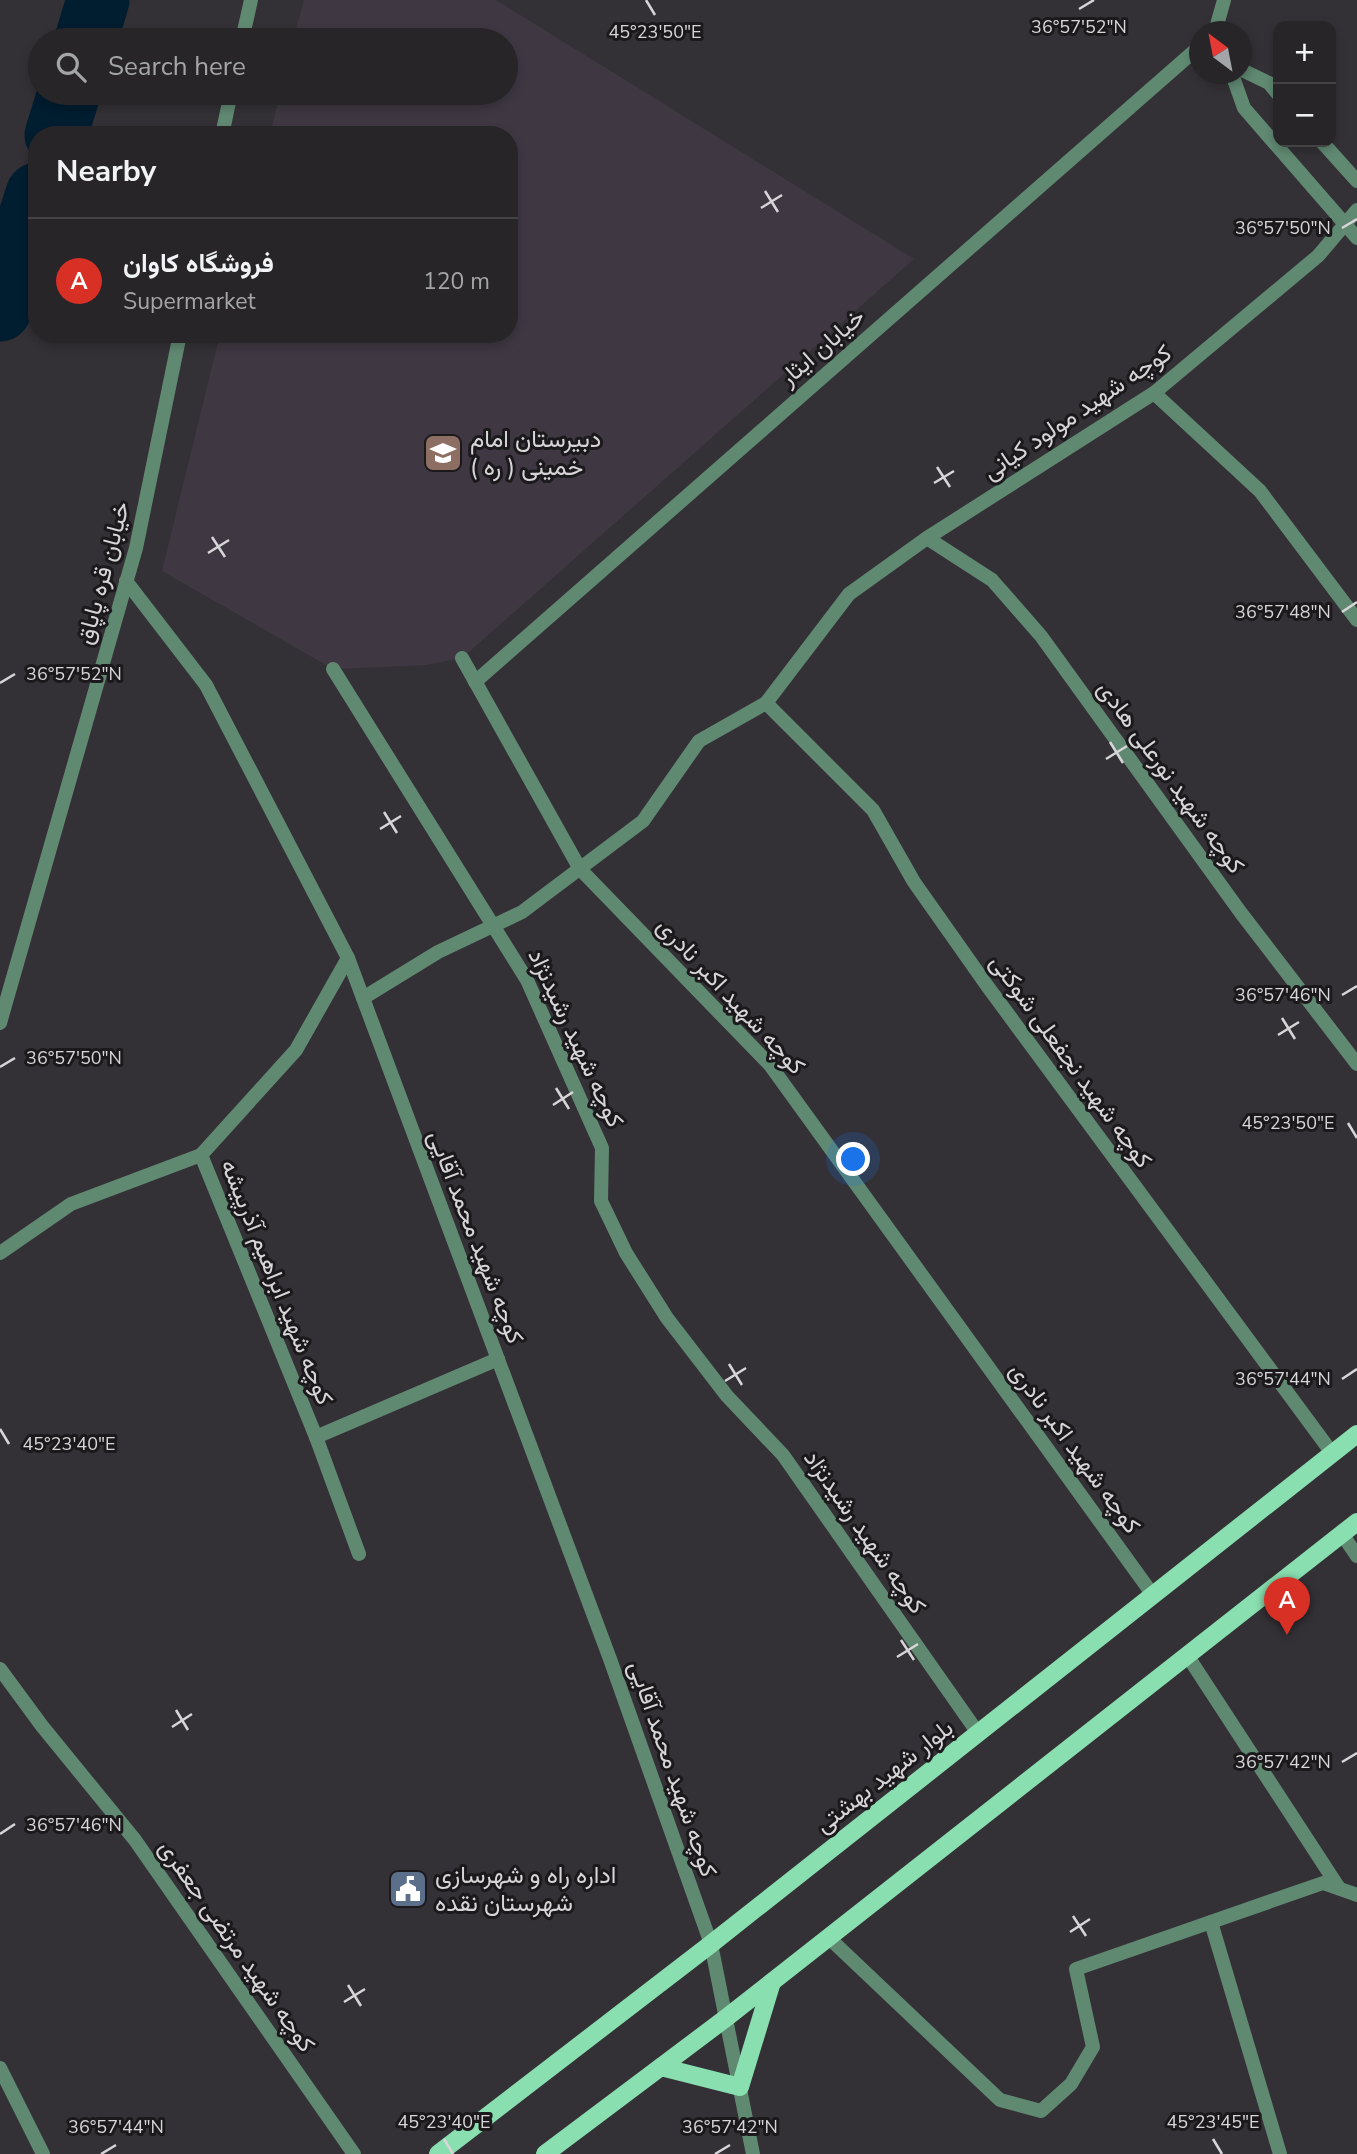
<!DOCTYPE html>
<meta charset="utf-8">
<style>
body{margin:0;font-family:"Nunito Sans",Vazirmatn,sans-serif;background:#2f2d30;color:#f1f3f6}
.controls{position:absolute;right:21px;top:21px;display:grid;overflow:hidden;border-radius:14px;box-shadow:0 4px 10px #0003}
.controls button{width:63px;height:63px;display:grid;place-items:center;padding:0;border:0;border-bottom:2px solid #434245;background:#272528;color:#f1f3f6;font:35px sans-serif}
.compass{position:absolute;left:1189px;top:21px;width:63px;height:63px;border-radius:50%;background:#272528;box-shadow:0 4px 10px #0003;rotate:328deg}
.you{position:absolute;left:854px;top:1160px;width:24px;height:24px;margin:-18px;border:5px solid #fff;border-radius:50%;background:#1a73e8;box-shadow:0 0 0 10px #1a73e833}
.badge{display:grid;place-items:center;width:46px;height:46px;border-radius:50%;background:#d93025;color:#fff;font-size:23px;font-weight:700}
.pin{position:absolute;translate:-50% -58px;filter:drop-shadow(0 2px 4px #0008)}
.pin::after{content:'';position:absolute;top:37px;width:24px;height:21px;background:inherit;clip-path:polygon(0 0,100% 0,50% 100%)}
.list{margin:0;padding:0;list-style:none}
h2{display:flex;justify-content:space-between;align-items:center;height:91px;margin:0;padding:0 28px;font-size:30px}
h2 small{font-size:23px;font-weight:400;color:#a4a5a8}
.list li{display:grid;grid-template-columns:46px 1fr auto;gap:21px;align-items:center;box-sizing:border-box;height:126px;padding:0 28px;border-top:2px solid #434245}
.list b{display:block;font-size:26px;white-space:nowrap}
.list p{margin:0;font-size:23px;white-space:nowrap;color:#a4a5a8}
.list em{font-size:23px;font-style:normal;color:#a4a5a8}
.icon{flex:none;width:38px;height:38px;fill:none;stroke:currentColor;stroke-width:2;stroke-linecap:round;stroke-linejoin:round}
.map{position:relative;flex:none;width:1357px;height:2154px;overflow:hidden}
.search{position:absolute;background:#272528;box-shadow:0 4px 10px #0003;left:28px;top:28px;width:490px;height:77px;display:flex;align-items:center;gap:18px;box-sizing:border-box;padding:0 24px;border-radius:38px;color:#a4a5a8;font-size:26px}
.panel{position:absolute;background:#272528;box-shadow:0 4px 10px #0003;left:28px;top:126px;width:490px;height:217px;border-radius:28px}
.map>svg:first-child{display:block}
.built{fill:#3f3843}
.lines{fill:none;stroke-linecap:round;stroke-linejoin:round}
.river{stroke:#011d30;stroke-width:63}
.service{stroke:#608972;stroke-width:14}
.minor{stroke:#608972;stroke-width:14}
.tertiary{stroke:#608972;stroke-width:14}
.primary{stroke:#89dfb0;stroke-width:18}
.ticks{fill:none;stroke:#d7d5d8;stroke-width:2.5}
.labels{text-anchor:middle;stroke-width:6;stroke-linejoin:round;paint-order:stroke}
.street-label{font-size:24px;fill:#d7d5d8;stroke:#1b191c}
.poi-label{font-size:24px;fill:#d7d5d8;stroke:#1b191c;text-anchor:start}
.ticks-label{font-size:18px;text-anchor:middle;fill:#d7d5d8;stroke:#1b191c;stroke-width:6;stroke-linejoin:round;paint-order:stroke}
</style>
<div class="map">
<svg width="1357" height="2154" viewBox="0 0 1357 2154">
<rect width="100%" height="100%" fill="#343136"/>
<path class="built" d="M304 0H496L914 259 462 658 426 665 333 669 162 571 220 334H509V135H270L280 93H506V40H293Z"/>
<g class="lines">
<g class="river">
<path d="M86 40 98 0"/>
<path d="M56 135 69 93"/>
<path d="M0 310 37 194"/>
</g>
<path class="service" d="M1342 1534 1357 1556"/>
<g class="minor">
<path d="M1215 32 1224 0"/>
<path d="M242 40 251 0"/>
<path d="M1242 70 1269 83 1278 94"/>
<path d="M1232 74 1244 108 1357 238"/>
<path d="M222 135 231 93"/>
<path d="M1322 142 1357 181"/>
<path d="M1154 393 1260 491 1357 620"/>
<path d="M927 538 992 580 1041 636 1241 913 1357 1064"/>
<path d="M126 581 206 685 348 958 610 1659 711 1944"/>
<path d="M462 658 580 869 770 1065 1153 1595"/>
<path d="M333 669 527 980 602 1148 601 1201 626 1253 667 1318 727 1396 783 1455 978 1733"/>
<path d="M475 682 1200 46"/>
<path d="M766 703 873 810 914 882 988 987 1332 1453"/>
<path d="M363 998 438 952 522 912 643 821 699 741 766 703 849 594 927 538 1154 393 1318 256 1357 210"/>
<path d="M0 1023 136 548 180 334"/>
<path d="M201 1155 316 1437 498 1359"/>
<path d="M0 1253 71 1204 201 1155 296 1050 348 958"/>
<path d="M316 1437 359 1554"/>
<path d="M1187 1655 1339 1888"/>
<path d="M0 1669 42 1726 135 1840 354 2154"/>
<path d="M1211 1922 1280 2154"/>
<path d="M828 1937 1000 2100 1041 2111 1071 2084 1093 2047 1076 1969 1323 1883 1357 1895"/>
<path d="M0 2068 43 2154"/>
</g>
<path class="tertiary" d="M711 1944 753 2154"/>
<g class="primary">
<path d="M661 2067 740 2087 772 1982"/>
<path d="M438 2154 711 1944 1357 1434"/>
<path d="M545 2154 726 2018 1357 1522"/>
</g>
</g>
<path class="ticks" d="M646 0 655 15M1079 9 1094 0M765 191 778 212M761 208 782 195M1342 228 1357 219M937 467 950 487M934 483 954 471M212 537 225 557M208 553 229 540M1342 612 1357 602M0 683 15 674M1110 742 1123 763M1106 759 1127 746M384 812 397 833M380 829 401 816M1342 995 1357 986M1282 1018 1295 1039M1278 1035 1299 1022M0 1067 15 1058M556 1088 569 1109M553 1105 573 1092M1348 1123 1357 1138M729 1364 742 1385M1342 1379 1357 1369M725 1381 746 1368M0 1429 9 1444M901 1640 914 1660M897 1657 918 1644M176 1710 188 1730M172 1727 192 1714M1342 1762 1357 1753M0 1834 15 1824M1073 1916 1086 1936M1070 1932 1090 1919M348 1985 361 2006M344 2002 365 1989M444 2139 453 2154M1213 2139 1222 2154M101 2154 116 2145M715 2154 730 2145"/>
<defs>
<symbol id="school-square" viewBox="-11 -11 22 22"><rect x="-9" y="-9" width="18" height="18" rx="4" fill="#8d6e63" stroke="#1b191c"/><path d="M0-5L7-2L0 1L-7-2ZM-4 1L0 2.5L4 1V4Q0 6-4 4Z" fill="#fff"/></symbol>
<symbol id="civic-square" viewBox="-11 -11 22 22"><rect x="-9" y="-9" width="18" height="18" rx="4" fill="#5c6f8a" stroke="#1b191c"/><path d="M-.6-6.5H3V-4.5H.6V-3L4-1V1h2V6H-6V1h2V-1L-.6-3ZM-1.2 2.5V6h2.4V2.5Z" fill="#fff"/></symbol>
</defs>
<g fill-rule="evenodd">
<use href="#school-square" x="421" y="431" width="44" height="44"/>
<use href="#civic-square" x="386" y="1867" width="44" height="44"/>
</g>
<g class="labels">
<g class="street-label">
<text transform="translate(822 347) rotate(-41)" y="8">خیابان ایثار</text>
<text transform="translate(1077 412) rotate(-34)" y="8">کوچه شهید مولود کیانی</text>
<text transform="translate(103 573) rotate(-75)" y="8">خیابان قره پاپاق</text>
<text transform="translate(1171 777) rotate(54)" y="8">کوچه شهید نورعلی هادی</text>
<text transform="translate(731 996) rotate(47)" y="8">کوچه شهید اکبر نادری</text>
<text transform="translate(576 1038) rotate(65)" y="8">کوچه شهید رشیدنژاد</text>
<text transform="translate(1071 1061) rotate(54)" y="8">کوچه شهید نجفعلی شوکتی</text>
<text transform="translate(476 1237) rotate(69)" y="8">کوچه شهید محمد آقایی</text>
<text transform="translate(277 1282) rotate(68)" y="8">کوچه شهید ابراهیم آذرپیشه</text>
<text transform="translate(1075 1448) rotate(54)" y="8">کوچه شهید اکبر نادری</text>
<text transform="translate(865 1532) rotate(55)" y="8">کوچه شهید رشیدنژاد</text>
<text transform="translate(673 1769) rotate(71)" y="8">کوچه شهید محمد آقایی</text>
<text transform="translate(884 1776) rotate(-38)" y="8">بلوار شهید بهشتی</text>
<text transform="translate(237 1946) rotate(55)" y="8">کوچه شهید مرتضی جعفری</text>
</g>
<g class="poi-label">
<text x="470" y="447">دبیرستان امام<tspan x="470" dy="28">خمینی ( ره )</tspan></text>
<text x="435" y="1883">اداره راه و شهرسازی<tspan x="435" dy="28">شهرستان نقده</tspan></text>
</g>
</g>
<g class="ticks-label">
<text x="1079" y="33">36°57'52"N</text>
<text x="655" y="38">45°23'50"E</text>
<text x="1283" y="234">36°57'50"N</text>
<text x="1283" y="618">36°57'48"N</text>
<text x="74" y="680">36°57'52"N</text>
<text x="1283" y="1001">36°57'46"N</text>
<text x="74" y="1064">36°57'50"N</text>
<text x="1288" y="1129">45°23'50"E</text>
<text x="1283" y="1385">36°57'44"N</text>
<text x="69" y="1450">45°23'40"E</text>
<text x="1283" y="1768">36°57'42"N</text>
<text x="74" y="1831">36°57'46"N</text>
<text x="444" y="2128">45°23'40"E</text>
<text x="1213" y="2128">45°23'45"E</text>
<text x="116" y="2133">36°57'44"N</text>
<text x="730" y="2133">36°57'42"N</text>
</g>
</svg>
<div class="controls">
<button>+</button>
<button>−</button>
</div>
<svg class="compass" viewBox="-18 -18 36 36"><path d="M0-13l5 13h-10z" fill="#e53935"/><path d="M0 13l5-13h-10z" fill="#a4a5a8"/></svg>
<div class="you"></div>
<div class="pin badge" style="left:1287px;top:1635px">A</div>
<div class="search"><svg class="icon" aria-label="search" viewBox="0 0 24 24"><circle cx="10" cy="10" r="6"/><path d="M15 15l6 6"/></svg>Search here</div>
<section class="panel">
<h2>Nearby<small></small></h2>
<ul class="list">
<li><span class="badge">A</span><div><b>فروشگاه کاوان</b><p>Supermarket</p></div><em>120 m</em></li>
</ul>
</section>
</div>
